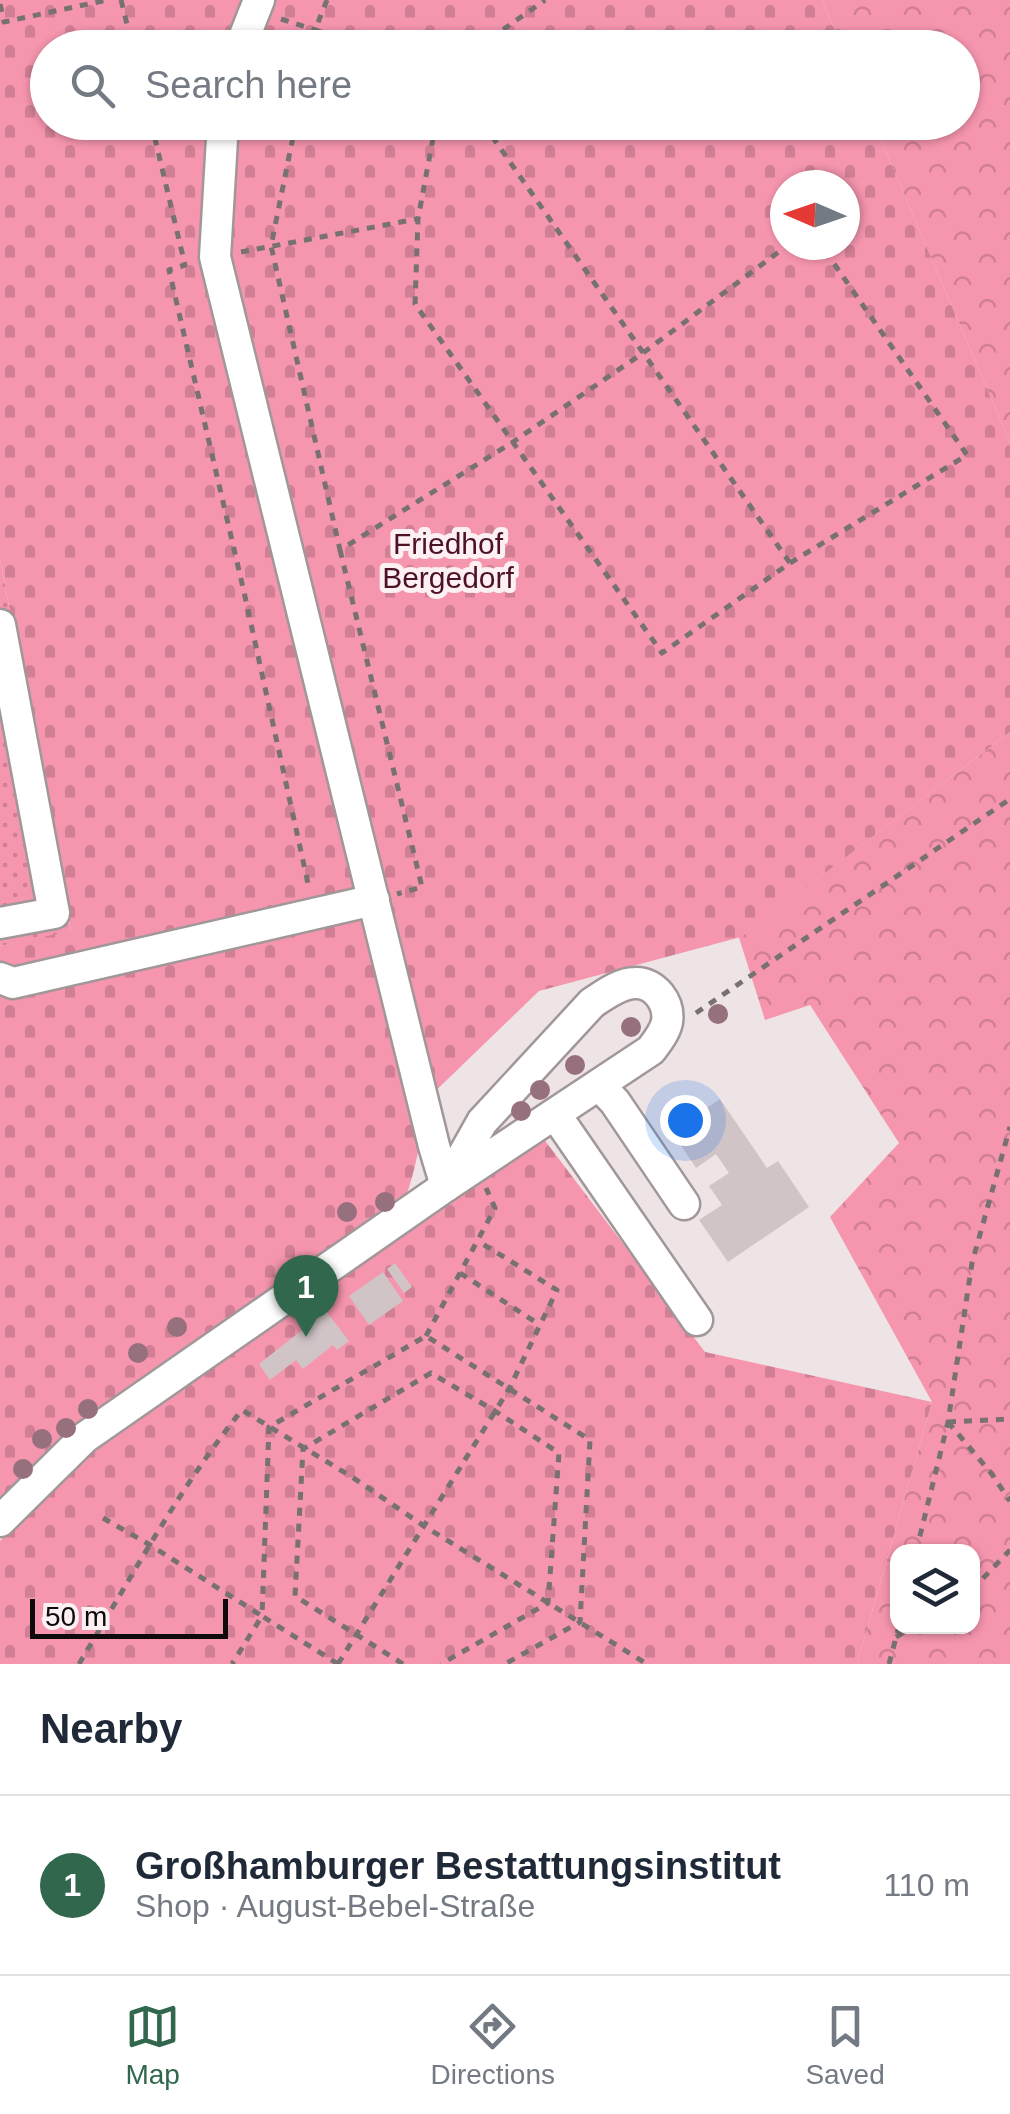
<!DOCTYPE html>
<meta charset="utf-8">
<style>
body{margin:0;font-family:Arial,sans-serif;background:#f2f2f3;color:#1f2937}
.controls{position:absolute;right:30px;bottom:30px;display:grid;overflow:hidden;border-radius:20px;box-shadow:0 2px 8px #0004}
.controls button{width:90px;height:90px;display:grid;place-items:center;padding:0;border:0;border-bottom:2px solid #e0e1e3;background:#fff;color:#1f2937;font:50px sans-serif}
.compass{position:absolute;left:770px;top:170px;width:90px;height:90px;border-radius:50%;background:#fff;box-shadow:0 2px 8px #0004;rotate:272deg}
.scale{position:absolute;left:30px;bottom:25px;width:198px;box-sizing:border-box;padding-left:10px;border:5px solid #0f0b0c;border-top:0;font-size:28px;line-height:35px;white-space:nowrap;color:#0f0b0c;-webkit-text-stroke:8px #fcf0f3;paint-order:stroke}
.you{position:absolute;left:685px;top:1120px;width:35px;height:35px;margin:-25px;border:8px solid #fff;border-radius:50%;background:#1a73e8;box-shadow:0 0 0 15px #1a73e833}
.badge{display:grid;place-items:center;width:65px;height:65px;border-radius:50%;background:#31674d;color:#fff;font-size:32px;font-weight:700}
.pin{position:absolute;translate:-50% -82px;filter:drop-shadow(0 2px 5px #0008)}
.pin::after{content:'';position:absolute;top:52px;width:35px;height:30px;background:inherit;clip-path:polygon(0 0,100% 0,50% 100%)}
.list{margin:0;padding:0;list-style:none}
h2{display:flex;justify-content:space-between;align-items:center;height:130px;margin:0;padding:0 40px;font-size:42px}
h2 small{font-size:32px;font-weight:400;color:#747a83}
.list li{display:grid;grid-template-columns:65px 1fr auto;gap:30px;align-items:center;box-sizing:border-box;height:180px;padding:0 40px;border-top:2px solid #e0e1e3}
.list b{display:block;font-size:38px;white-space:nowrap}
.list p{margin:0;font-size:32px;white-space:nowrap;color:#747a83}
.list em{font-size:32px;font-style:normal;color:#747a83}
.icon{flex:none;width:55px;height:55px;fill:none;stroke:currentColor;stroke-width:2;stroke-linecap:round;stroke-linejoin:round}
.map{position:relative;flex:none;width:1010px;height:1664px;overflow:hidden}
.search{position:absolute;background:#fff;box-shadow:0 2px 8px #0004;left:30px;right:30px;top:30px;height:110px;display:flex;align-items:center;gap:25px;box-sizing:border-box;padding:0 35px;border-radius:55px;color:#747a83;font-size:38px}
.sheet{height:310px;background:#fff}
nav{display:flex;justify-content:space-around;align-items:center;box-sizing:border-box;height:140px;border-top:2px solid #e0e1e3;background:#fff;font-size:28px;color:#747a83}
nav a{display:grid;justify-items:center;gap:5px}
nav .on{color:#31674d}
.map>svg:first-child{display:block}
.forest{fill:url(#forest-crowns);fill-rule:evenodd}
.cemetery{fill:url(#cemetery-stones);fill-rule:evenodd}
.garden{fill:url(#garden-dots)}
.building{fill:#d0c4c7}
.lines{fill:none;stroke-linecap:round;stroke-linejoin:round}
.minor-casing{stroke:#a19799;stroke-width:35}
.path{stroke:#787172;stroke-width:5;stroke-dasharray:8 8;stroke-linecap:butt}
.minor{stroke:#fff;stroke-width:30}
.tree{fill:#96707c}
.labels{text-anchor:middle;stroke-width:10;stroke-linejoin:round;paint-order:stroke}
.park-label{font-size:30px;fill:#4e1227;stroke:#fcf0f3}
</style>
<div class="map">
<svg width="1010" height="1664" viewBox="0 0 1010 1664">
<defs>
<pattern id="forest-crowns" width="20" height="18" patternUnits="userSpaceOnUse" patternTransform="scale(2.5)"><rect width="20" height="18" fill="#f595ae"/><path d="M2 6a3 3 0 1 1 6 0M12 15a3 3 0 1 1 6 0" fill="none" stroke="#d17f94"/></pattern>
<pattern id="cemetery-stones" width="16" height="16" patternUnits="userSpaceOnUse" patternTransform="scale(2.5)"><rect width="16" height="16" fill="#f595ae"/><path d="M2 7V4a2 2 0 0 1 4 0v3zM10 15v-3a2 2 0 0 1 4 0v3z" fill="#d17f94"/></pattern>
<pattern id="garden-dots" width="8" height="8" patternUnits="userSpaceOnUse" patternTransform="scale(2.5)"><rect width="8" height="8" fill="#f595ae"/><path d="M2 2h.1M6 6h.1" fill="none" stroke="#d17f94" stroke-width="1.8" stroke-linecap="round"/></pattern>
</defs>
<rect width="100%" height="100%" fill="#eee3e5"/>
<g class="forest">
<path d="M822 0H1010V443L874 123 962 122V48L842 47Z"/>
<path d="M1010 732V1664H857L932 1402 830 1217 899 1143 810 1005 765 1020 735 925 742 936ZM898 1552H972V1626H898Z"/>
</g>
<g class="cemetery">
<path d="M0 0H822L842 47 48 48V122L874 123 1010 443V732L741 937 539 991 424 1102C422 1137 416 1170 404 1202L0 1501V946L71 930 0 559ZM785 185H845V245H785Z"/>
<path d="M543 1138 705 1352 932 1402 857 1664H0V1541L99 1442 426 1215 483 1181Z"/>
</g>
<path class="garden" d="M0 559 71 931 0 946Z"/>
<g class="building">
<path d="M720 1099 767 1168 778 1161 809 1207 728 1262 699 1220 722 1205 709 1186 729 1173 716 1154 696 1168 672 1132Z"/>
<path d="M395 1263 412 1287 404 1293 387 1269Z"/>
<path d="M383 1272 403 1301 369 1325 349 1296Z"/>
<path d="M326 1311 349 1341 337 1350 333 1345 303 1369 296 1360 270 1380 259 1364Z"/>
</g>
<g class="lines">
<defs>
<g id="minor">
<path d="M240 48 259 0"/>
<path d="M223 122 215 257 434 1146 446 1186"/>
<path d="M0 625 54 913 0 923"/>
<path d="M0 978 13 983 374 900"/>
<path d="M599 1085 615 1102 684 1204"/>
<path d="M555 1114 697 1320"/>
<path d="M0 1521 84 1438 446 1186 651 1050C657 1042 665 1032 667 1022 670 1003 655 982 635 983 620 983 604 995 592 1003L482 1122 446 1186"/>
</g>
</defs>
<use href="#minor" class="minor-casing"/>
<g class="path">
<path d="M121 0 133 48"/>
<path d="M327 0 315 30 373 48"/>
<path d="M0 4 4 22 107 0"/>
<path d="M281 19 315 30 311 48"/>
<path d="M477 48 545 0"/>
<path d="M151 122 185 265 169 270 244 592 309 888"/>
<path d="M296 122 271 246 340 550 513 442 643 353 788 245"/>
<path d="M436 122 418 219 415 304 662 653 790 563 482 122"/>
<path d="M241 252 417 219"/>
<path d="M340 550 422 887 397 894"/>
<path d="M790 563 967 455 821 245"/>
<path d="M696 1013 1010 799"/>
<path d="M460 1273 540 1325"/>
<path d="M426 1336 495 1208 486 1188"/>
<path d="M948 1422 991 1473 1010 1501"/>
<path d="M948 1422 1010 1419"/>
<path d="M103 1518 150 1545 262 1616 232 1664"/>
<path d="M916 1552 948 1422 972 1263 1010 1127"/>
<path d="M972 1590 1010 1550"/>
<path d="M896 1637 914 1626"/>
<path d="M79 1664C131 1578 179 1488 242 1410L352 1477 424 1526 647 1664"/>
<path d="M338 1664 262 1616 269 1427 426 1336 590 1440 580 1622 505 1664"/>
<path d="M338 1664 509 1389 557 1290 478 1241"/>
<path d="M403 1664 295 1596 303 1449 431 1373 495 1411 559 1453 548 1603 441 1664"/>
<path d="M889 1664 899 1626"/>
</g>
<use href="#minor" class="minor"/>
</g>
<g class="tree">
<circle cx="718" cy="1014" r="10"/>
<circle cx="631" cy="1027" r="10"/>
<circle cx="575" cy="1065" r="10"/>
<circle cx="540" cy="1090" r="10"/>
<circle cx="521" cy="1111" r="10"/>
<circle cx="385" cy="1202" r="10"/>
<circle cx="347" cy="1212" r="10"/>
<circle cx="300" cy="1269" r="10"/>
<circle cx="177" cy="1327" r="10"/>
<circle cx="138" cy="1353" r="10"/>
<circle cx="88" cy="1409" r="10"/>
<circle cx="66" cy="1428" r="10"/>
<circle cx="42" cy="1439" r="10"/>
<circle cx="23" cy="1469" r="10"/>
</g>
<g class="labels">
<g class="park-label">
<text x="448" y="554">Friedhof<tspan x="448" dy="34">Bergedorf</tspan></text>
</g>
</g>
</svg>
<div class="controls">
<button><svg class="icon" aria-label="layers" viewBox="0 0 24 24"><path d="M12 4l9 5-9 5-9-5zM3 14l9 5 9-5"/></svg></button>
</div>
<svg class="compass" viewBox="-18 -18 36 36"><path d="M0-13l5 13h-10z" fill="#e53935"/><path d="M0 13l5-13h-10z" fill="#747a83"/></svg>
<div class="scale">50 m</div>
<div class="you"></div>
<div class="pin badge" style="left:306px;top:1337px">1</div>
<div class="search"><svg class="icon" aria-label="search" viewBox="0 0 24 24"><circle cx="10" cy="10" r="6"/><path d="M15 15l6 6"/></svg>Search here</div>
</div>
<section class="sheet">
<h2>Nearby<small></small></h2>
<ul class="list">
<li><span class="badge">1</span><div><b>Großhamburger Bestattungsinstitut</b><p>Shop · August-Bebel-Straße</p></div><em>110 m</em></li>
</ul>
</section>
<nav>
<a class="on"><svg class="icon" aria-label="map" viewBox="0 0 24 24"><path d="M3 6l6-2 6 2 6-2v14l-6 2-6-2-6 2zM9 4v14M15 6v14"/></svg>Map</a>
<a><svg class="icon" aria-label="directions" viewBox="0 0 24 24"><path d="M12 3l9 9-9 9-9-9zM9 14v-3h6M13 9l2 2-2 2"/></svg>Directions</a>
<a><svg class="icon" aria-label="saved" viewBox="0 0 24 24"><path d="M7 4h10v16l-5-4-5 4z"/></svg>Saved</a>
</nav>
